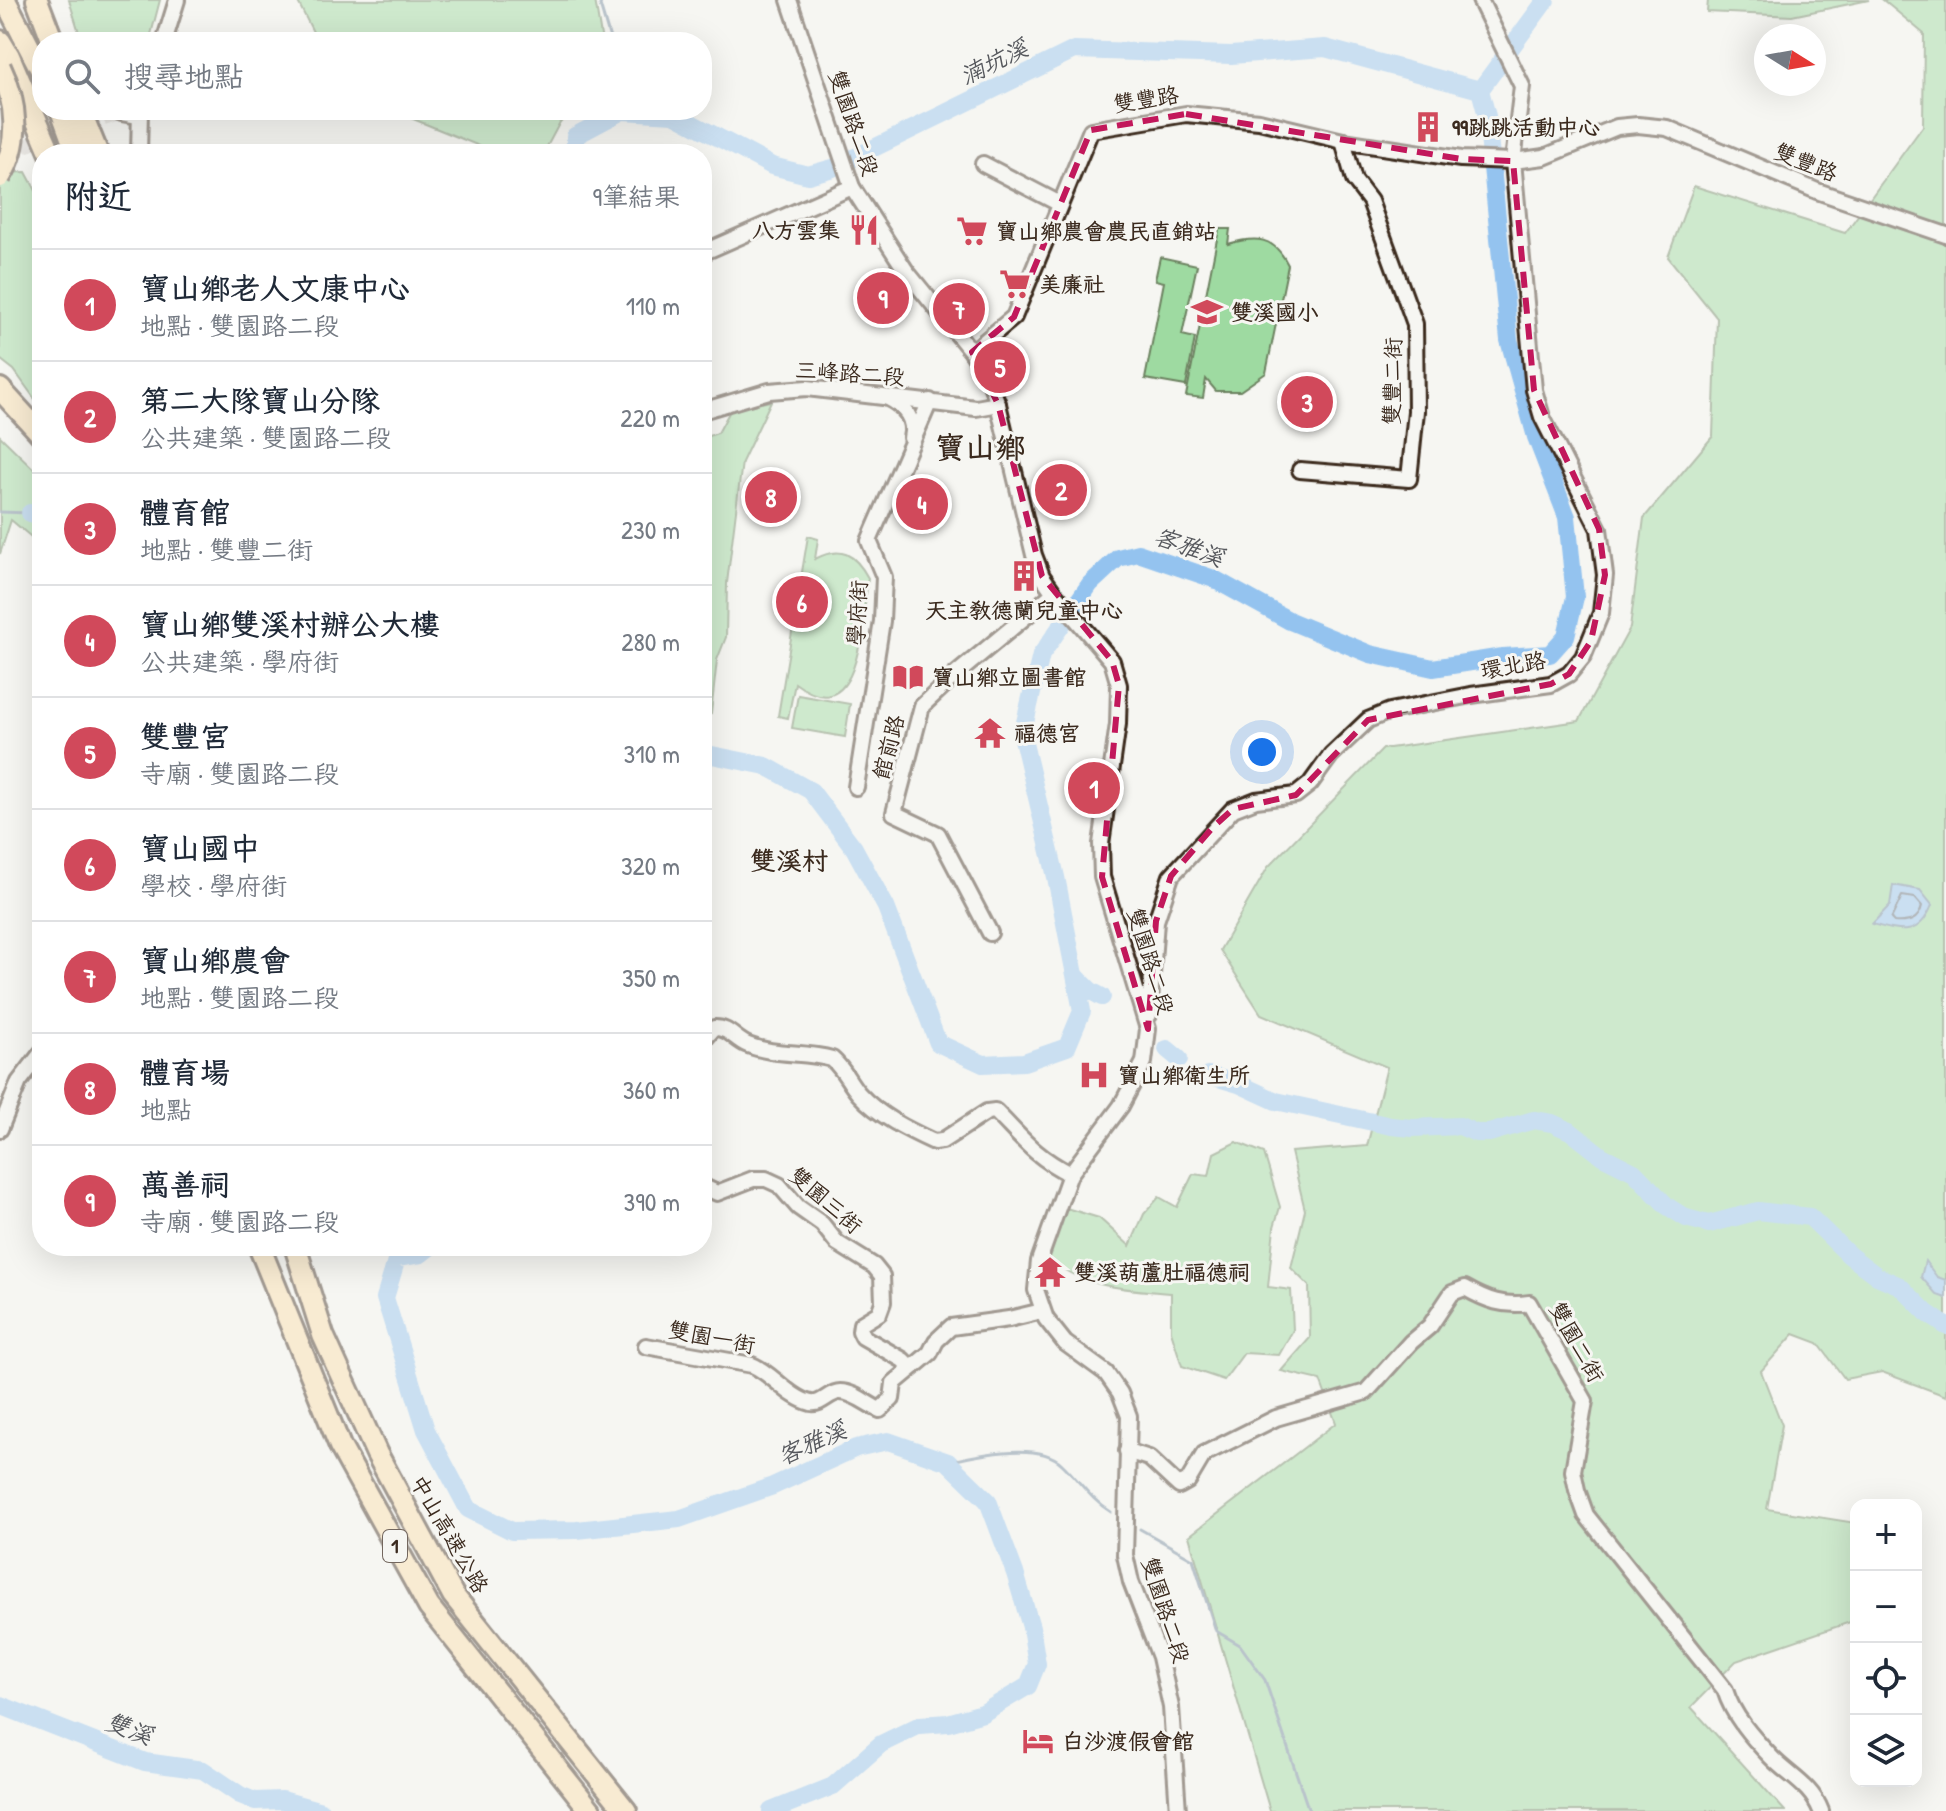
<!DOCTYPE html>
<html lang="zh-TW">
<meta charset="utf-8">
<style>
body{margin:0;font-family:"Patrick Hand","LXGW WenKai TC",sans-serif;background:#f6f6f7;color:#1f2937}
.controls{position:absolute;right:24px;bottom:24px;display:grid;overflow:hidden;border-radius:16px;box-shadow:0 8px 32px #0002}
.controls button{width:72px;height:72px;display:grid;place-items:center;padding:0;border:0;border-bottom:2px solid #e0e1e3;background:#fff;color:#1f2937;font:40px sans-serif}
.compass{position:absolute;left:1754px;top:24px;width:72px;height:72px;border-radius:50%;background:#fff;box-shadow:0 8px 32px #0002;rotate:101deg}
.you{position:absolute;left:1262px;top:752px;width:28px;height:28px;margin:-20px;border:6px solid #fff;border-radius:50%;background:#1a73e8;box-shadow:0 0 0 12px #1a73e833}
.badge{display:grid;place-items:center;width:52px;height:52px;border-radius:50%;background:#d1495b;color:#fff;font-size:26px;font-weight:700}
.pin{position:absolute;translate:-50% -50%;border:4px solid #fff;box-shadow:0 2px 8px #0006}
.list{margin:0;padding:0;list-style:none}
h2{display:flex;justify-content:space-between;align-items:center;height:104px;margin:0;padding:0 32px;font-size:34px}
h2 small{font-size:26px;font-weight:400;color:#747a83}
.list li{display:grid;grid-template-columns:52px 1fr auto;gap:24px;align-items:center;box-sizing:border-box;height:112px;padding:0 32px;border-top:2px solid #e0e1e3}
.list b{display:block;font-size:30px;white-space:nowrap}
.list p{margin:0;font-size:26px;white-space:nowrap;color:#747a83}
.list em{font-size:26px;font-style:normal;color:#747a83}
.icon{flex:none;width:44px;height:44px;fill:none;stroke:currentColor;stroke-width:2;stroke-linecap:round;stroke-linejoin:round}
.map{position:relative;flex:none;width:1946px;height:1811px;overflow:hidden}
.search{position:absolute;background:#fff;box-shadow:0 8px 32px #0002;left:32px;top:32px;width:680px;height:88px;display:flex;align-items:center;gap:20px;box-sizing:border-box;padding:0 28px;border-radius:32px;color:#747a83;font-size:30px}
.panel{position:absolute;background:#fff;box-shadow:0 8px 32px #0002;left:32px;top:144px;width:680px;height:1112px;border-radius:32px}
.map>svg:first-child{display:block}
.green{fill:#9edaa1;stroke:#6c8260;stroke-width:2}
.water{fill:#94c3ef;stroke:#70869b;stroke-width:2}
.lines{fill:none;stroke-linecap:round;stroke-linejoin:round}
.shore{stroke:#5f6772;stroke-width:2}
.stream{stroke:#70869b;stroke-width:3}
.river{stroke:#94c3ef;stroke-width:18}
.minor-tunnel{stroke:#d1cdc8;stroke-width:14;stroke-dasharray:14 7;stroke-linecap:butt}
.minor-casing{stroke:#3b2a1e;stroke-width:20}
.highway-casing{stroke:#3b2a1e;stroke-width:26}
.minor{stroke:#f6f6f2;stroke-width:14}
.highway{stroke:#fbddab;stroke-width:20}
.highway-bridge-casing{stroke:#3b2a1e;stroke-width:26;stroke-linecap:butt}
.highway-bridge{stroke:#fbddab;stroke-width:20}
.marked{fill:none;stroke:#c2185b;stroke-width:6;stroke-dasharray:16 10;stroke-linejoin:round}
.labels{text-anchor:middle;stroke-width:6;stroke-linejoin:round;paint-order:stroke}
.shield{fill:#f6f6f2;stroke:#73675e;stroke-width:2}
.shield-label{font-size:20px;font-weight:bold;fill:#3b2a1e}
.street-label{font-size:22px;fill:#3b2a1e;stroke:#f6f6f2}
.poi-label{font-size:22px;font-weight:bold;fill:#3b2a1e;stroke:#f6f6f2;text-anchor:start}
.water-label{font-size:24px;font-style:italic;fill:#56585d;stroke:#f6f6f2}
.quarter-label{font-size:26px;font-weight:bold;fill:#3b2a1e;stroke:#f6f6f2}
.district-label{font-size:30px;font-weight:bold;fill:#3b2a1e;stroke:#f6f6f2}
</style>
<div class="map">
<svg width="1946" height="1811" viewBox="0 0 1946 1811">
<rect width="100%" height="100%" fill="#f6f6f2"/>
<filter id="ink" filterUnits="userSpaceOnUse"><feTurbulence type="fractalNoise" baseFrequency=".0125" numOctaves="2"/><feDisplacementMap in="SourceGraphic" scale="16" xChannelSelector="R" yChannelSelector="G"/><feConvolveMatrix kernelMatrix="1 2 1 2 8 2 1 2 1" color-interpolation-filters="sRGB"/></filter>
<g filter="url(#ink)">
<g class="green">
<path d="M69 0H160L149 42H82Z"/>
<path d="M297 0H595L602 42H318Z"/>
<path d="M1708 0H1869L1792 16 1707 12Z"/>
<path d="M1883 0H1946V1396L1882 1372 1845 1379 1818 1343 1794 1334 1761 1371 1782 1425 1767 1509 1856 1523V1620L1736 1661 1691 1707 1785 1811H1270L1189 1536 1336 1423 1320 1380 1281 1371 1310 1338 1309 1286 1291 1268 1305 1210 1291 1152 1367 1146 1387 1067 1261 1014 1220 950 1268 867 1383 749 1579 721 1630 628 1644 518 1713 436 1717 318 1668 257 1694 186 1845 233 1923 126 1924 34Z"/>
<path d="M398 110H573L560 122 543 154H499L406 116Z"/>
<path d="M26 172 42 202V409L14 370 0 359V173Z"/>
<path d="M1219 229H1230L1228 244C1256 236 1274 236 1288 265L1266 373 1240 391H1216L1206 379 1203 398 1186 396Z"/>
<path d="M1160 257 1197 265 1182 335 1195 338 1186 386 1145 379 1164 282 1155 280Z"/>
<path d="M771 401 742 462 727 583 726 637 717 660 711 714 702 712V438L718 433 731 409Z"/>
<path d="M0 436 36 471 42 482V561L36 541 11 520 0 554Z"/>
<path d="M808 536 818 539 815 559C841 545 855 554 868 578 862 618 862 734 795 683L788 718 778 716Z"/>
<path d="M798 695 850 704 845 737 792 728Z"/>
<path d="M1236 1142 1264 1153 1280 1207 1274 1227 1268 1287 1291 1290 1293 1330 1279 1355 1244 1353 1224 1380 1182 1366 1171 1331V1293C1123 1289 1081 1288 1044 1255L1066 1208 1099 1218 1130 1246 1144 1214 1159 1197 1177 1207 1193 1174 1209 1176 1214 1153Z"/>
</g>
<g class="water">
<path d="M1893 885 1920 890 1932 905C1919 938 1901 932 1872 924L1890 905Z"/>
<path d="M1925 1261 1937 1277 1946 1280V1298L1937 1295 1921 1277Z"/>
</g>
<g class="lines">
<path class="shore" d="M1902 896 1915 898 1922 906C1919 921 1908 923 1894 922L1891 919Z"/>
<g class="stream">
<path d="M602 0 600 5 611 42"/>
<path d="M633 110V111"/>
<path d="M0 512 30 513"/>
<path d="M948 1462C976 1455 1039 1441 1062 1464 1079 1480 1091 1500 1111 1512"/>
<path d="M1140 1529 1193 1559 1216 1631 1240 1645 1265 1680 1309 1811"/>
</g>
<g class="river">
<path d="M575 154V136L622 111 674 114 772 166 808 175 833 168 1074 50 1231 55 1325 48 1480 90"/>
<path d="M30 513 42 516"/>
<path d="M702 753 766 766 811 791 854 848 886 907 938 1043 983 1064 1024 1062 1067 1047 1082 1011 1056 877 1022 735 1041 655 1090 584 1118 558 1138 553 1214 579 1290 621 1370 654 1433 668 1503 657 1550 654 1566 636 1575 597 1567 517 1536 437 1509 340 1487 116 1480 90 1546 0"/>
<path d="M1077 977 1091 991 1102 997"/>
<path d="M1167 1049 1179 1059"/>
<path d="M1208 1075 1239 1084 1276 1101 1391 1126 1412 1128 1460 1126 1476 1133H1489L1534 1120 1552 1123 1570 1131 1602 1156 1634 1172 1667 1206 1686 1218 1709 1224 1758 1211 1810 1217 1849 1255 1877 1276 1900 1286 1927 1313 1946 1326"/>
<path d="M431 1246 421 1254 397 1258 385 1298 426 1430 468 1509 512 1531 577 1530 679 1519 773 1486 856 1448 888 1441 948 1462 988 1501 1015 1573 1031 1627 1037 1664 1028 1686 983 1713 948 1723 920 1725 881 1744 833 1786 771 1811"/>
<path d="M0 1705 145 1762 203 1770 240 1795 255 1801 282 1800 321 1811"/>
</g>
<path class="minor-tunnel" d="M4 153 121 113"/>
<defs>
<g id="minor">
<path d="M789 0 852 187 906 271 972 352 989 379 998 404 1034 555 1042 576 1054 593 1112 661 1119 685 1118 724 1101 844 1102 877 1148 1029 1144 1062 1121 1106 1070 1174 1039 1261 1036 1290 1046 1319 1065 1343 1106 1373 1120 1393 1129 1416 1125 1555 1131 1582 1160 1657 1171 1707 1178 1811"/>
<path d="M164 42 177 0"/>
<path d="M121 113 139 116"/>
<path d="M139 154 140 110"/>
<path d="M983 164 1060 204"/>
<path d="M702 253 852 187"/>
<path d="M972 352 1014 317 1091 130 1186 114 1259 121 1343 141 1461 159 1513 161 1544 157 1617 127 1638 125 1667 128 1817 191 1946 235"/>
<path d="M888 398C904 406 916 419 911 438"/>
<path d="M702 411 769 391 807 388 976 408 998 404"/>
<path d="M1300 470 1409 479 1416 411 1415 324 1370 201 1354 180 1343 141"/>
<path d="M856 787 882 621 884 577 869 541 930 401"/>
<path d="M990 933 938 834 894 813 922 706 954 676 1054 593"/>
<path d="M1149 1015 1156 921 1171 876 1233 809 1256 800 1296 795 1310 784 1331 755 1368 720 1390 711 1471 695 1551 684 1569 674 1583 657 1601 613 1605 575 1599 529 1542 417 1534 390 1513 161 1522 86 1480 0"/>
<path d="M702 1042 714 1028C729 1027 735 1040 748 1045 775 1056 805 1051 832 1059 844 1069 849 1083 859 1094 879 1116 908 1130 934 1142L942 1141 987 1112 995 1111C1022 1138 1034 1156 1070 1174"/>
<path d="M0 1129 19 1082 42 1052"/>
<path d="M702 1186 717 1193 753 1179H766L779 1185 798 1207 822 1224 837 1243 874 1266 882 1276 883 1302 879 1313 861 1324 860 1331 863 1337 903 1360 911 1368"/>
<path d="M646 1346 752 1365C772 1373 789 1398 811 1403 822 1405 829 1392 840 1392 854 1392 868 1405 880 1410L892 1399 894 1383 930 1353 936 1341 951 1327 1009 1319 1042 1311"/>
<path d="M1127 1451 1149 1458 1179 1486 1188 1481 1204 1454 1276 1418 1366 1392 1411 1342 1430 1326 1452 1293 1465 1288C1486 1300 1504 1307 1529 1303L1585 1401 1573 1471 1577 1490 1586 1515 1725 1690C1733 1716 1752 1737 1771 1757 1789 1776 1811 1785 1821 1811"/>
</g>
<g id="highway">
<path d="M5 0 42 72"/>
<path d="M37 0 53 42"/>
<path d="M0 41 9 56 51 154"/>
<path d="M61 110 77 154"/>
<path d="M80 110 98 154"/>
<path d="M0 389 42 435"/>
<path d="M259 1246 340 1446 429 1607 591 1811"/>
<path d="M295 1246 323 1335 377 1454 453 1595 626 1811"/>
</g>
</defs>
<use href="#minor" class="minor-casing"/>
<use href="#highway" class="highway-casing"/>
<use href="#minor" class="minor"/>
<use href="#highway" class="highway"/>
<defs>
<path id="highway-bridge" d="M0 67C17 102 21 143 0 177"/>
</defs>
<use href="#highway-bridge" class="highway-bridge-casing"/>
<use href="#highway-bridge" class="highway-bridge"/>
</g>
</g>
<path d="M0 0H1946V1811H0ZM1186 114 1461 159 1513 161 1534 390 1599 529 1605 575 1591 641 1569 674 1551 684 1368 720 1296 795 1233 809 1213 827 1171 876 1156 921 1148 1029 1102 877 1119 685 1112 661 1042 576 998 404 972 352 1014 317 1091 130Z" fill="#f6f6f2" fill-opacity=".55" fill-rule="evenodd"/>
<path class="marked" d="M1186 114 1461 159 1513 161 1534 390 1599 529 1605 575 1591 641 1569 674 1551 684 1368 720 1296 795 1233 809 1213 827 1171 876 1156 921 1148 1029 1102 877 1119 685 1112 661 1042 576 998 404 972 352 1014 317 1091 130Z"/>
<defs>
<symbol id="building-bare" viewBox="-9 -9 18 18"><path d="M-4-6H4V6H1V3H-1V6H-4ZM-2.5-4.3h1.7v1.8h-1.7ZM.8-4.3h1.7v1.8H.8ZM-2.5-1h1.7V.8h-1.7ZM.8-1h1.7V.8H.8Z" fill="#d1495b" stroke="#f6f6f2" stroke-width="2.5" paint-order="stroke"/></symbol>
<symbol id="restaurant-bare" viewBox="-9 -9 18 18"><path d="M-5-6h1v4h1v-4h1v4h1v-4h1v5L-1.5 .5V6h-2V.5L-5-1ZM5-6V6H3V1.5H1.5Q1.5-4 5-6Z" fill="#d1495b" stroke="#f6f6f2" stroke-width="2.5" paint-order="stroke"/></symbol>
<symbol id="supermarket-bare" viewBox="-9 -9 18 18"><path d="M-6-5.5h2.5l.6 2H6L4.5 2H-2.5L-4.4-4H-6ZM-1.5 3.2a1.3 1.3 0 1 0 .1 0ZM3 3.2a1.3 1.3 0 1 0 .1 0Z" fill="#d1495b" stroke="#f6f6f2" stroke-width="2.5" paint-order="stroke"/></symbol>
<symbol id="school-bare" viewBox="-9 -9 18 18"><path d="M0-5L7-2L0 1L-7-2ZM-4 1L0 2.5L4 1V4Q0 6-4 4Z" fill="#d1495b" stroke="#f6f6f2" stroke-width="2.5" paint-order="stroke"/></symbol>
<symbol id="library-bare" viewBox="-9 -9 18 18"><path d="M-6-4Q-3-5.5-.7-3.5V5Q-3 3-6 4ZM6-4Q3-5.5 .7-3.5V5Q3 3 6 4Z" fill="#d1495b" stroke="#f6f6f2" stroke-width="2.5" paint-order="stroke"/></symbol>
<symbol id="temple-bare" viewBox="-9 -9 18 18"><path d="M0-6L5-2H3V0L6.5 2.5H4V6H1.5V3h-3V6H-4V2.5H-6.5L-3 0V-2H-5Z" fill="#d1495b" stroke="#f6f6f2" stroke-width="2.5" paint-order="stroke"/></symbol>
<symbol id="hospital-bare" viewBox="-9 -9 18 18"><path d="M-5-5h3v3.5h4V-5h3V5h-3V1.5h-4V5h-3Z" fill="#d1495b" stroke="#f6f6f2" stroke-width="2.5" paint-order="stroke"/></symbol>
<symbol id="hotel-bare" viewBox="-9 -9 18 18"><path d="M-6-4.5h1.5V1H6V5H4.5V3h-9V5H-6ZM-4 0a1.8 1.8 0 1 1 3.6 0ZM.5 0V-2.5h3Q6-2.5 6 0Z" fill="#d1495b" stroke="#f6f6f2" stroke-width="2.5" paint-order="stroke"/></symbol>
</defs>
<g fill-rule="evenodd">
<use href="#building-bare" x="1406" y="105" width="44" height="44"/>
<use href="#restaurant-bare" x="842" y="208" width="44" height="44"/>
<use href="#supermarket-bare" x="950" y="209" width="44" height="44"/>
<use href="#supermarket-bare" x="993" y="262" width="44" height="44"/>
<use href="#school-bare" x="1185" y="290" width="44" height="44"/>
<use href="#building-bare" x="1002" y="554" width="44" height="44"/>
<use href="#library-bare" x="886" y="655" width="44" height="44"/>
<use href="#temple-bare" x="968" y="711" width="44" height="44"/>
<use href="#hospital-bare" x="1072" y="1053" width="44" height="44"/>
<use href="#temple-bare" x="1028" y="1250" width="44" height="44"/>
<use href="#hotel-bare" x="1016" y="1719" width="44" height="44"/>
</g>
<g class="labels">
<rect class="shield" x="383" y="1530" width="24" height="32" rx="6"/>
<g class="shield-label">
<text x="395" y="1553">1</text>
</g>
<g class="street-label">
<text transform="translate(1146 99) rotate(-9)" y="8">雙豐路</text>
<text transform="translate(854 123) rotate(71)" y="8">雙園路二段</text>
<text transform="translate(1806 162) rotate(22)" y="8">雙豐路</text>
<text transform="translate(850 373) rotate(4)" y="8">三峰路二段</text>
<text transform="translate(1392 381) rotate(-89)" y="8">雙豐二街</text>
<text transform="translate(857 613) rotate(-87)" y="8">學府街</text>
<text transform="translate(1513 665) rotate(-10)" y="8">環北路</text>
<text transform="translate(888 747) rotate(-75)" y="8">館前路</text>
<text transform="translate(1151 961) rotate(73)" y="8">雙園路二段</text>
<text transform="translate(826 1200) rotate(41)" y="8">雙園三街</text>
<text transform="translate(712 1337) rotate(11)" y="8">雙園一街</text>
<text transform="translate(1577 1342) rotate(61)" y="8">雙園二街</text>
<text transform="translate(450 1534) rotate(60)" y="8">中山高速公路</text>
<text transform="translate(1166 1610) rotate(72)" y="8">雙園路二段</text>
</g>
<g class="poi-label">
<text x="1452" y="135">99跳跳活動中心</text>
<text x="840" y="238" text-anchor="end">八方雲集</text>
<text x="996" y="239">寶山鄉農會農民直銷站</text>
<text x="1039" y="292">美廉社</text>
<text x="1231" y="320">雙溪國小</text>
<text x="1024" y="618" text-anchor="middle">天主教德蘭兒童中心</text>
<text x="932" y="685">寶山鄉立圖書館</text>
<text x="1014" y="741">福德宮</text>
<text x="1118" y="1083">寶山鄉衛生所</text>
<text x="1074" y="1280">雙溪葫蘆肚福德祠</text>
<text x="1062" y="1749">白沙渡假會館</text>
</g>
<g class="water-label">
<text transform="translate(994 62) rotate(-26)" y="8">湳坑溪</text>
<text transform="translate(1189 547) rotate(20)" y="8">客雅溪</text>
<text transform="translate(812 1443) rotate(-24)" y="8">客雅溪</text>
<text transform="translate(129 1729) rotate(20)" y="8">雙溪</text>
</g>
<g class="quarter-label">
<text x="789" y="870">雙溪村</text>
</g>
<g class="district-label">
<text x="980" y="458">寶山鄉</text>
</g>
</g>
</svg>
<div class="controls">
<button>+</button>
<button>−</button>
<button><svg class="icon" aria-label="locate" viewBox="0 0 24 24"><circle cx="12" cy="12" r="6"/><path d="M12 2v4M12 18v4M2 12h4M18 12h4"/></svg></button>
<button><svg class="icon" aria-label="layers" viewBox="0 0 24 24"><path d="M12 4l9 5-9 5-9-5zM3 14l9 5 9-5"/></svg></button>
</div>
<svg class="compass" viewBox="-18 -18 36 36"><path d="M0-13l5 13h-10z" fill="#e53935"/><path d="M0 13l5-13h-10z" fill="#747a83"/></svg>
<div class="you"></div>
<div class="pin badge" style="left:1094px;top:788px">1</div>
<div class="pin badge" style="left:1061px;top:490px">2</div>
<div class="pin badge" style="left:1307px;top:402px">3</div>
<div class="pin badge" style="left:922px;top:504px">4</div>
<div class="pin badge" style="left:1000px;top:367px">5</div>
<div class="pin badge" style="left:802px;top:602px">6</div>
<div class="pin badge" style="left:959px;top:309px">7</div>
<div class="pin badge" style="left:771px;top:497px">8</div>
<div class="pin badge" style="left:883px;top:298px">9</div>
<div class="search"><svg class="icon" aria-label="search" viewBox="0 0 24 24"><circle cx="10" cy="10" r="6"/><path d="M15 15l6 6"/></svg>搜尋地點</div>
<section class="panel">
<h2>附近<small>9筆結果</small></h2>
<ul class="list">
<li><span class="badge">1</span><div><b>寶山鄉老人文康中心</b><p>地點 · 雙園路二段</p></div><em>110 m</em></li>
<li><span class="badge">2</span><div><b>第二大隊寶山分隊</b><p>公共建築 · 雙園路二段</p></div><em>220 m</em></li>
<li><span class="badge">3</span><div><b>體育館</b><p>地點 · 雙豐二街</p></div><em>230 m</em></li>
<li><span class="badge">4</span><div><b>寶山鄉雙溪村辦公大樓</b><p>公共建築 · 學府街</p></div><em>280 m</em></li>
<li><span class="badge">5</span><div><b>雙豐宮</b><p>寺廟 · 雙園路二段</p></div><em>310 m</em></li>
<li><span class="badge">6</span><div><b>寶山國中</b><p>學校 · 學府街</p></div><em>320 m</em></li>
<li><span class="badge">7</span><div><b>寶山鄉農會</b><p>地點 · 雙園路二段</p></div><em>350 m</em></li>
<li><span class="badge">8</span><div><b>體育場</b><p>地點</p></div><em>360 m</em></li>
<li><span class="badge">9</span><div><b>萬善祠</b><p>寺廟 · 雙園路二段</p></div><em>390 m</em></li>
</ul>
</section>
</div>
